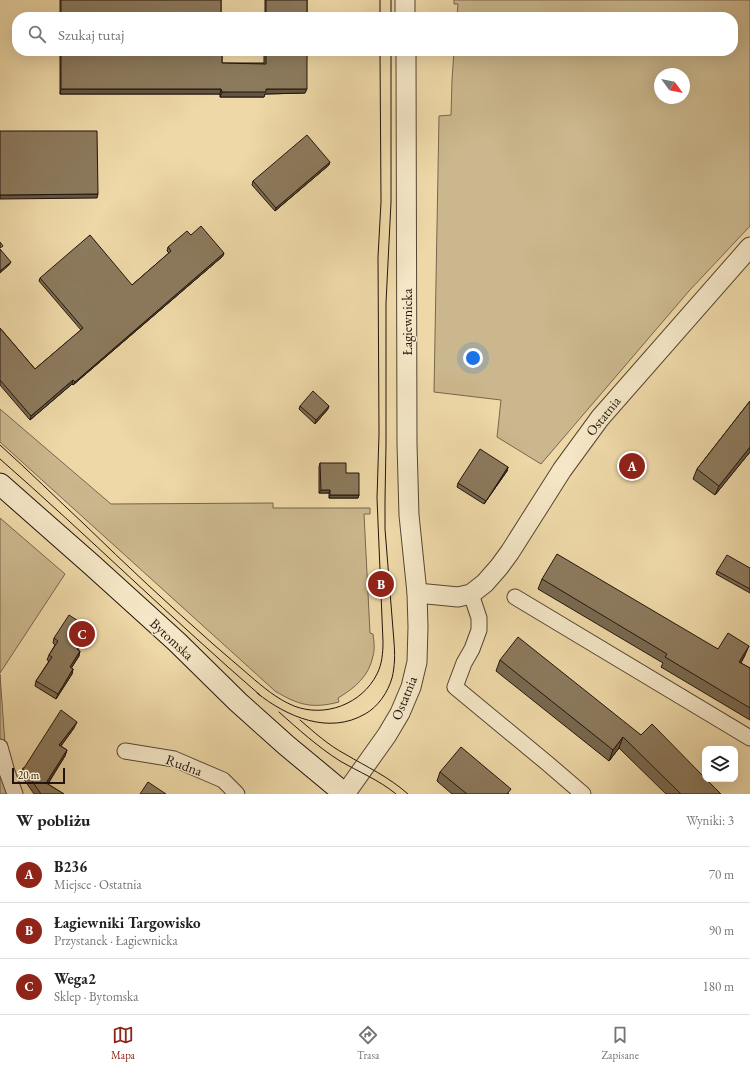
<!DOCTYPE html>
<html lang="pl">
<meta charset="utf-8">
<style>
body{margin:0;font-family:"EB Garamond",serif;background:#f6f6f6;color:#202124}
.controls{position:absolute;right:12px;bottom:12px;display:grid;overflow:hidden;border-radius:8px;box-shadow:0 4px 16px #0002}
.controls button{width:36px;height:36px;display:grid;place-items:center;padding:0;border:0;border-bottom:1px solid #e0e0e0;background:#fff;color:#202124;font:20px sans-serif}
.compass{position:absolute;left:654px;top:68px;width:36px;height:36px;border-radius:50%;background:#fff;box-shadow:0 4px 16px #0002;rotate:123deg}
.scale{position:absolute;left:12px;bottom:10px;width:53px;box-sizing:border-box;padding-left:4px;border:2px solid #22140d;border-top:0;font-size:11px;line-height:14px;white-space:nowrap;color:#22140d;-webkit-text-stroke:3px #f4e6c6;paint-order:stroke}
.you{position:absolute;left:473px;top:358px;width:14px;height:14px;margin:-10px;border:3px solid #fff;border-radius:50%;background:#1a73e8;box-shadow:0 0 0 6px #1a73e833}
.badge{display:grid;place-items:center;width:26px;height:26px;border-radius:50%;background:#8f2418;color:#fff;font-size:13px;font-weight:700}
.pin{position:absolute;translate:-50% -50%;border:2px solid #fff;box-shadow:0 1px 4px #0006}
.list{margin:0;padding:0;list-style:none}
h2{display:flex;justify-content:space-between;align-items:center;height:52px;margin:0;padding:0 16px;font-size:17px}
h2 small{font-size:13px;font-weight:400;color:#757577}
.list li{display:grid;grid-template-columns:26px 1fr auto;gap:12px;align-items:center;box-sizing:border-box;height:56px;padding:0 16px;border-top:1px solid #e0e0e0}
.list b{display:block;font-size:15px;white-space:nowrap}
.list p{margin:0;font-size:13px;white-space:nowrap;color:#757577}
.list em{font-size:13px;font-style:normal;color:#757577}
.icon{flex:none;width:22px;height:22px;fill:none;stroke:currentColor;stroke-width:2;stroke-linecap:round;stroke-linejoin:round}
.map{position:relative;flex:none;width:750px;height:794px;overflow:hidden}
.search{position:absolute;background:#fff;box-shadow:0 4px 16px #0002;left:12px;right:12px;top:12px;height:44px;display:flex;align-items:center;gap:10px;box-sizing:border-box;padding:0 14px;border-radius:16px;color:#757577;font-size:15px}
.sheet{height:220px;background:#fff}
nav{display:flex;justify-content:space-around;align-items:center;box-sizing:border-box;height:56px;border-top:1px solid #e0e0e0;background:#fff;font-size:11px;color:#757577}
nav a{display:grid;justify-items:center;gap:2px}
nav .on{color:#8f2418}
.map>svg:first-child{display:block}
.green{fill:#cbb78d;stroke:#76664d;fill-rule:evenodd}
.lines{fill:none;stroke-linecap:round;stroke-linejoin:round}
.minor-casing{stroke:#554534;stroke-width:17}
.tertiary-casing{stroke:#554534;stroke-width:21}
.secondary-casing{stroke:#22140d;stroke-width:23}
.minor{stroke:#f4e6c6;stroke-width:15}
.tertiary{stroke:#f4e6c6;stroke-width:19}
.secondary{stroke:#f4e6c6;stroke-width:21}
.tram{stroke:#22140d;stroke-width:1}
.wall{fill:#786950;stroke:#22140d}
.shaded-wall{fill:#625541;stroke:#22140d}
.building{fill:#8c7a5d;stroke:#22140d}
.labels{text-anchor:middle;stroke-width:3;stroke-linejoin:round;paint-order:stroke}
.street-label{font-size:14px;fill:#22140d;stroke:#f4e6c6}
</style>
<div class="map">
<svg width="750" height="794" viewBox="0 0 750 794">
<rect width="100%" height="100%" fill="#eed8a7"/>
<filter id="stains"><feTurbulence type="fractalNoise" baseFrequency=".005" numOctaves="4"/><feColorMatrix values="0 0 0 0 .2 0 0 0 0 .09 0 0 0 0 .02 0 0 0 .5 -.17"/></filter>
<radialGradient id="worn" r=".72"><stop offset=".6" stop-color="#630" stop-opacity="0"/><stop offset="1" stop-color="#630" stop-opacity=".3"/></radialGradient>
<g class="green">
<path d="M454 0H750V226L689 291 541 464 497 437 501 400 434 392 439 116 451 115 452 80 454 51H733V17H457L458 4H454ZM660 74H684V98H660Z"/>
<path d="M0 409 111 504 273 503V508H370V514H364L370 633 373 634C374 641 375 649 373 656 369 676 355 688 338 698L339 702C312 709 298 705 275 691L0 442Z"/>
<path d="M0 518 65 574 0 673Z"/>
<path d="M0 674 7 772 16 794H0Z"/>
</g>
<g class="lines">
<defs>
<g id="minor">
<path d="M471 594 479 618V630L472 649 464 663 455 687 547 763 583 794"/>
<path d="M515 597 750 738"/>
<path d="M0 747 7 772 15 794"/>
<path d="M125 751 174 759 223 780 237 794"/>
</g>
<g id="tertiary">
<path d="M405 0V17"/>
<path d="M417 593 458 597 471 594 485 583 499 567 510 552 562 470 600 418 750 247"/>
<path d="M345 794 387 735 400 713 411 687 417 662 418 627 417 593 409 515 407 444 406 51"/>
</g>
<path id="secondary" d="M0 484 92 565 177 642 238 702 286 745 345 794"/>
</defs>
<use href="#minor" class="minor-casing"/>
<use href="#tertiary" class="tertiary-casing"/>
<use href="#secondary" class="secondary-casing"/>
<use href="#minor" class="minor"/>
<use href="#tertiary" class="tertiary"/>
<use href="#secondary" class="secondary"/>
<g class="tram">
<path d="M380 0V17"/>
<path d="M391 0V17"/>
<path d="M0 445C29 471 56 498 84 524 126 565 169 605 213 644 225 654 237 665 249 675 263 687 277 699 294 706 325 718 362 704 377 674 382 664 383 653 383 642L377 498 379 434 378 257 381 202 380 51"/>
<path d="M0 459C88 536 172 619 261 696"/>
<path d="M257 693C287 717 329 735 365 714 378 707 388 692 392 678 395 666 395 654 394 642L385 529V500L386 444V303L391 202V51"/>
<path d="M279 712C298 729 318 747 340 761 359 772 379 780 396 794"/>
<path d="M300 720C314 732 328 745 345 754 367 767 389 777 408 794"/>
</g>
</g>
<g class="wall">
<rect x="60" y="0" width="161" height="17"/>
<rect x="265" y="0" width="42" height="17"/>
<path d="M60 51H222V63H264V51H307L305 93 265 94 264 97H220V94H60Z"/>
<path d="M329 165 275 211 252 185 253 181Z"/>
<path d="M191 235 223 256 73 385 72 384 30 420 0 385V328L35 369 81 330 39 281 40 278 132 285 169 253 167 251 168 247Z"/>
<path d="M750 401V452L715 495 693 479 697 469Z"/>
<path d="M300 406 328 409 315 424 299 409Z"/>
<path d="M320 463 346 473 359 495 358 498H329V493H319V467Z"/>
<path d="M508 467 507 471 484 504 457 487 458 483Z"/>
<path d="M750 568V593L716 574 717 571Z"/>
<path d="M542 579 718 649 745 655 741 663 750 668V720L661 667 663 663 538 589Z"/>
<path d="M82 625 89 630 88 634 78 650 79 656 71 668 73 669 72 674 56 699 35 686 36 681 49 661 47 660 49 655 55 645 53 643 54 638Z"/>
<path d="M500 660 641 735 721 794H666L619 748 609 761 496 671Z"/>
<path d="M74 728 61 746 67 750 65 756 48 784 64 794H34L21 775 23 768H24Z"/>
<path d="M440 772 509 794H452L437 781Z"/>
</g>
<g class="shaded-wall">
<path d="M61 89H221L220 94H60Z"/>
<path d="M266 89H307L305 93 265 94 264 97H220L222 92Z"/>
<path d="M330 162 329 165 275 211 276 208Z"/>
<path d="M98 194 97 198 0 199V195Z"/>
<path d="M224 253 223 256 73 385 75 382Z"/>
<path d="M11 262 9 265 0 273V271Z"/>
<path d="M73 380 72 384 30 420 31 416Z"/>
<path d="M329 406 328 409 315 424 316 420Z"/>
<path d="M750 447V452L715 495 719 486Z"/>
<path d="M508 467 507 471 484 504 486 501Z"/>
<path d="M321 490H330L329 493H319Z"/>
<path d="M330 495H359L358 498H329Z"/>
<path d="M89 630 88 634 75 654 77 649Z"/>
<path d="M749 646 745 655 736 672 739 662Z"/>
<path d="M80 651 79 656 69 672 70 667Z"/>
<path d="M73 669 72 674 56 699 58 694Z"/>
<path d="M77 722 74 728 57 751 59 745Z"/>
<path d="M623 737 619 748 609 761 613 750Z"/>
<path d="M67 750 65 756 44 789 46 783Z"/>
</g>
<g class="building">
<rect x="61" y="0" width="160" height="17"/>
<rect x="266" y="0" width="41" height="17"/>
<path d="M61 51H222V63L266 64V51H307V89H266V92H222L221 89H61Z"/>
<path d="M0 131H97L98 194 0 195Z"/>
<path d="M307 135 330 162 276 208 253 181Z"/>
<path d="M201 226 224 253 75 382 73 380 31 416 0 380V328L35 369 83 328 40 278 90 235 132 285 171 251 168 247 187 231 191 235Z"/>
<path d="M0 242 3 246 0 248Z"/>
<path d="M0 249 11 262 0 271Z"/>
<path d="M313 391 329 406 316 420 300 406Z"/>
<path d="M750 401V447L719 486 697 469Z"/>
<path d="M480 449 508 467 486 501 458 483Z"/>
<path d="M320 463H346V473H359V495H330V490H321Z"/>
<path d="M557 554 718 649 728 633 749 646 739 662 750 668V708L665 657 667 654 542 579Z"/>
<path d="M727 555 750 568V589L717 571Z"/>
<path d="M69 615 83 624 82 625 89 630 77 649 80 651 70 667 73 669 58 694 36 681 52 657 49 655 58 641 54 638Z"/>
<path d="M518 637 641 735 652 724 705 778V779H706L721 794H681L623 737 613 750 500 660Z"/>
<path d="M61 710 77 722 59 745 67 750 46 783 64 794H41L23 768H24Z"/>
<path d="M461 747 511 789 507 794H467L440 772Z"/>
<path d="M148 782 166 794H140Z"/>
</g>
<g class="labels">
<g class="street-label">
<text transform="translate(407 322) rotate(-90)" y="5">Łagiewnicka</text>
<text transform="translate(603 416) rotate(-51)" y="5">Ostatnia</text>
<text transform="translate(172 639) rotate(43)" y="5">Bytomska</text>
<text transform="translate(404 698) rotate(-68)" y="5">Ostatnia</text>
<text transform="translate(184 765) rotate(20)" y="5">Rudna</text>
</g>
</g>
<rect width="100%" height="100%" filter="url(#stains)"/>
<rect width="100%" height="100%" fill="url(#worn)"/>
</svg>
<div class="controls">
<button><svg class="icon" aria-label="layers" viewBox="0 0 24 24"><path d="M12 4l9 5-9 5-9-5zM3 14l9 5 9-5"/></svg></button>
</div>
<svg class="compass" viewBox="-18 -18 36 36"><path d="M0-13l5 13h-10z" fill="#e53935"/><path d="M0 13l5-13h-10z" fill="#757577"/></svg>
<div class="scale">20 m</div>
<div class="you"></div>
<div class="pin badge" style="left:632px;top:466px">A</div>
<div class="pin badge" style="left:381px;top:584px">B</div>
<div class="pin badge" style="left:82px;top:634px">C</div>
<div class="search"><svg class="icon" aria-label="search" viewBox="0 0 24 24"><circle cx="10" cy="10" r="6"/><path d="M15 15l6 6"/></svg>Szukaj tutaj</div>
</div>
<section class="sheet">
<h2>W pobliżu<small>Wyniki: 3</small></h2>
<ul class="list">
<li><span class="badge">A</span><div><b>B236</b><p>Miejsce · Ostatnia</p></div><em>70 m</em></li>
<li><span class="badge">B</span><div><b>Łagiewniki Targowisko</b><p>Przystanek · Łagiewnicka</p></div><em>90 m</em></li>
<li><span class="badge">C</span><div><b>Wega2</b><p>Sklep · Bytomska</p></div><em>180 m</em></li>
</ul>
</section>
<nav>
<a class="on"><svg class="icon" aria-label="map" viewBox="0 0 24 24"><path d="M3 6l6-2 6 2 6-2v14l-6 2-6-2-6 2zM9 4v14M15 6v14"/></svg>Mapa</a>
<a><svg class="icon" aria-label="directions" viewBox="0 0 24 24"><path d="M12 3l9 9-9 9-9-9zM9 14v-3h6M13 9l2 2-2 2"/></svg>Trasa</a>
<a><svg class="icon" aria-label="saved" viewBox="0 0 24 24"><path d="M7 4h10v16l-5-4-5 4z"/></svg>Zapisane</a>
</nav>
